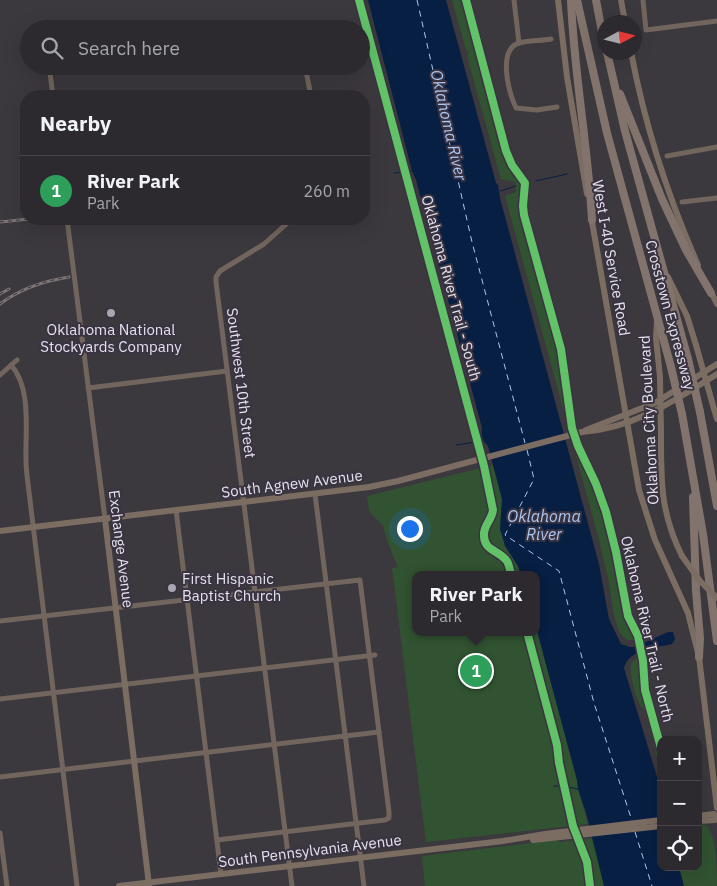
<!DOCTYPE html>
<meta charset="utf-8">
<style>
body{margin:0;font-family:"IBM Plex Sans",sans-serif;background:#38363a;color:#f1f3f6}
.controls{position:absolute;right:15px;bottom:15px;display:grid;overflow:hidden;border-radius:10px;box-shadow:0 5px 20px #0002}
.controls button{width:45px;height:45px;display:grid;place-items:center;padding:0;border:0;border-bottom:1px solid #48464a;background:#2c2a2e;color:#f1f3f6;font:25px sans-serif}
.compass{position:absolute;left:597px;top:15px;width:45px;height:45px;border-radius:50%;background:#2c2a2e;box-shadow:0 5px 20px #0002;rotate:83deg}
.you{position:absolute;left:409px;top:528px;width:18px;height:18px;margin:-12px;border:4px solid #fff;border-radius:50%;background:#1a73e8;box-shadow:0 0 0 8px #1a73e833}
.badge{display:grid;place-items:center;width:32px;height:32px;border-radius:50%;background:#8bbbb9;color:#fff;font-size:16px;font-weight:700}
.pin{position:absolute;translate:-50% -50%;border:2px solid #fff;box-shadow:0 1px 5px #0006}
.popup{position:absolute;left:412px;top:571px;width:128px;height:65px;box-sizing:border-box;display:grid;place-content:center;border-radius:10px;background:#2c2a2e;filter:drop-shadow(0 1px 4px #0005);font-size:16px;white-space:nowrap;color:#a6a7aa}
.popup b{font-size:19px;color:#f1f3f6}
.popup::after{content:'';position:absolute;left:50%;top:100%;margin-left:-10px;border:10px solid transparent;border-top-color:#2c2a2e}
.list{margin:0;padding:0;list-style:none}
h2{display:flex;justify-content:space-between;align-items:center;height:65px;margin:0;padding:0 20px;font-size:21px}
h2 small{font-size:16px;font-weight:400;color:#a6a7aa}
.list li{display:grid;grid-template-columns:32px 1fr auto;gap:15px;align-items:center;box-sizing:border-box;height:70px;padding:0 20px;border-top:1px solid #48464a}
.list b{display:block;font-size:19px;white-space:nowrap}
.list p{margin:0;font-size:16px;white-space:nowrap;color:#a6a7aa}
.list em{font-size:16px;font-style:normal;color:#a6a7aa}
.icon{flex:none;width:28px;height:28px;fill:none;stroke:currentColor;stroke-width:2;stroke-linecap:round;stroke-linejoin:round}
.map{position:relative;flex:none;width:717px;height:886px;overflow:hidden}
.search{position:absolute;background:#2c2a2e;box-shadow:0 5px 20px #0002;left:20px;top:20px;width:350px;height:55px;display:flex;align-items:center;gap:12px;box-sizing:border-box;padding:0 18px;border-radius:28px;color:#a6a7aa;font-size:19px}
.panel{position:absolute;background:#2c2a2e;box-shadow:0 5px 20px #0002;left:20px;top:90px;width:350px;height:135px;border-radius:20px}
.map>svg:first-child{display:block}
.green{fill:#315331}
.water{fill:#081f44}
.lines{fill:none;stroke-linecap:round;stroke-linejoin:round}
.stream{stroke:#081f44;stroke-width:1}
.ferry{stroke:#abc6f2;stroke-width:1;stroke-dasharray:6 5;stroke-linecap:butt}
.minor{stroke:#71655d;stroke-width:5}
.major{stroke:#7c6d63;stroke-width:6}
.highway{stroke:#82746c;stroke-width:8}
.rail-casing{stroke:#7c7574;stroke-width:3}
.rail{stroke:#3a3442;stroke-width:1;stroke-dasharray:4;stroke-linecap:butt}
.major-bridge{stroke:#7c6d63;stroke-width:6}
.highway-bridge{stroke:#82746c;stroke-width:8}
.cycleway-casing{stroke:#3a3442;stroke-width:11}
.cycleway{stroke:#61c268;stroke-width:8}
.poi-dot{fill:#aaa6ae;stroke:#3a3442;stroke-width:2}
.labels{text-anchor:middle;stroke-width:4;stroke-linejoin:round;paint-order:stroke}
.street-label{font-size:15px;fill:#e5e1ea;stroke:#3a3442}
.poi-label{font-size:15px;fill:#e5e1ea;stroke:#3a3442}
.water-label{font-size:16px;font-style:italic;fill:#abc6f2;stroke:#3a3442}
</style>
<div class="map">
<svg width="717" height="886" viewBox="0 0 717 886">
<rect width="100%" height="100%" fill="#3b383e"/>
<g class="green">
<path d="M452 0H465L476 39 507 158 516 174 523 181 522 212 559 352 570 426 575 442 602 505 614 548 626 615 637 640H628L622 636 618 629 613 611 609 582 599 540 505 196 516 192 515 182 501 179 467 56 469 52 466 50Z"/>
<path d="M493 465 502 499 505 546 518 566 521 575H416V632H536V627L577 780 578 789 588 824 426 842 392 568 398 567 388 543 383 526 369 511 367 496Z"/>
<path d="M639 657 641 658 643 684 646 699 661 753V773L645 710C636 705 629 674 631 663Z"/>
<path d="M706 825C717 836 717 868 717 886H425L422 856 557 840 560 842 661 830V867H698V826Z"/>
</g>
<path class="water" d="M368 0H446L496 183 498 185 500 198 599 564 609 619 621 644 630 647H635L668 632H673L675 639 672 644C656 648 629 649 624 668L661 790V867H679L684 886H604L586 813 578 789 577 780 536 627V575H521L518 566 505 546 500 529 502 499 488 446C482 440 481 436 482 428L416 180 412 171Z"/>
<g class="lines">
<g class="stream">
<path d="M394 173 412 171"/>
<path d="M536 181 567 174"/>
<path d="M500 191 516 186"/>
<path d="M456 445 483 441"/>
<path d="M554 786H558"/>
<path d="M568 787 578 789"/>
</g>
<g class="ferry">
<path d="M417 0 472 242 525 443"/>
<path d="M527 450 534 479 505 535 559 571 594 703 632 821"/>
<path d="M635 832 652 886"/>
</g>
<g class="minor">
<path d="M514 0 519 43"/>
<path d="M643 0 646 30 717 21"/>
<path d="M551 39C541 41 529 40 519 43 497 50 509 93 516 108L537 110 557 107"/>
<path d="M305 66 311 96"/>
<path d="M50 73 53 96"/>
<path d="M667 156 717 147"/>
<path d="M682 202 717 198"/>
<path d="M67 219 105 519"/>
<path d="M292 219 264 244 220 271 216 277V282L292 886"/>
<path d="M11 365C32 388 25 432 26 461 26 471 28 482 29 492L77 886"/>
<path d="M0 375 17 360"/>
<path d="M88 388 227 371"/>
<path d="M315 494 364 886"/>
<path d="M176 510 221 874"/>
<path d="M0 621 360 580 389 812V818L385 820 217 840"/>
<path d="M0 699 375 655"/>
<path d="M0 777 379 732"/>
<path d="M0 833 7 886"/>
</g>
<g class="major">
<path d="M558 0 567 77 587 194"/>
<path d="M621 0 625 22"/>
<path d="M631 52C645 126 668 197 698 265"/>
<path d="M591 216 639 490 655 540 688 613 699 657 717 808"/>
<path d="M668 277 687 316 696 345"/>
<path d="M710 290 717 304"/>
<path d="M657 321 656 338 660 377"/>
<path d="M714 409 717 419"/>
<path d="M586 430 655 403 717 364"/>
<path d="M661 432C661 480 660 512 682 556"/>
<path d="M105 519 149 885"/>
<path d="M0 531 369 487 398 481 582 432C634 428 674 401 717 374"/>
<path d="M698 816 714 814 717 816"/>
<path d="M698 821 715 820 717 817"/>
<path d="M533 840 661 826"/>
<path d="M119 886 503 841 545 834 661 820"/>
</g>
<g class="highway">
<path d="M571 0C574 74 588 146 592 220"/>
<path d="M577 0 607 133 671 367"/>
<path d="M596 0 604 43"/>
<path d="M607 52 625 131 688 359"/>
<path d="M620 94 662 199 686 250 711 293"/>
<path d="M700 412 717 506"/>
<path d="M682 414 703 534 717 641"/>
<path d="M693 497 696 591 700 638 699 657"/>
</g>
<defs>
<g id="rail">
<path d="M0 222 29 219"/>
<path d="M0 294 9 289"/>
<path d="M0 304C21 288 44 281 69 277"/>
</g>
</defs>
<use href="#rail" class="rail-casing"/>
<use href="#rail" class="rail"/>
<g class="major-bridge">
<path d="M696 345 714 409"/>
<path d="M660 377 661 432"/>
<path d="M682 556 700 581 717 598"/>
</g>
<g class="highway-bridge">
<path d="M688 359 700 412"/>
<path d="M671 367 682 414"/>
</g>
<defs>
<g id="cycleway">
<path d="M359 0 484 466 493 510C492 519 485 524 484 533 483 551 497 549 506 560 509 563 510 570 511 575"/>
<path d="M466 0 506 151 512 165 525 183 523 206 524 215 561 349 572 428 578 446 596 484 606 512 616 552 628 616 638 636 643 661 645 690 661 748"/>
<path d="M527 632 557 745 559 763 573 826 587 862 590 886"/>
</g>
</defs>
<use href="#cycleway" class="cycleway-casing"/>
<use href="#cycleway" class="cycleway"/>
</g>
<g class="poi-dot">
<circle cx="111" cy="313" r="5"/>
<circle cx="172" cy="588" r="5"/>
</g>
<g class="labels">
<g class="street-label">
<text transform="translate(611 258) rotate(80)" y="5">West I-40 Service Road</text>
<text transform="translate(451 288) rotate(75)" y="5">Oklahoma River Trail - South</text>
<text transform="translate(670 315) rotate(75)" y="5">Crosstown Expressway</text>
<text transform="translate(241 383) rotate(83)" y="5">Southwest 10th Street</text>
<text transform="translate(649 420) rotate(-93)" y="5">Oklahoma City Boulevard</text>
<text transform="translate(292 484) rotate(-7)" y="5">South Agnew Avenue</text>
<text transform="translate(121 549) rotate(83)" y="5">Exchange Avenue</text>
<text transform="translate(647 629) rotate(77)" y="5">Oklahoma River Trail - North</text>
<text transform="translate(310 851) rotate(-7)" y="5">South Pennsylvania Avenue</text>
</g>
<g class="poi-label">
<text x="111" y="335">Oklahoma National<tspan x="111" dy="17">Stockyards Company</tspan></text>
<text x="182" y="584" text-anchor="start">First Hispanic<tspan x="182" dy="17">Baptist Church</tspan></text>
</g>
<g class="water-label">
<text transform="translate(449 125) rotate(77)" y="6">Oklahoma River</text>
<text x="544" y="522">Oklahoma<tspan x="544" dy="18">River</tspan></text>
</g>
</g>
</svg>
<div class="controls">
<button>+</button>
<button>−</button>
<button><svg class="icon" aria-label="locate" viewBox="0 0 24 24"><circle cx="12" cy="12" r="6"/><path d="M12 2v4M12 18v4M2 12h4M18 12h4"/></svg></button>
</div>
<svg class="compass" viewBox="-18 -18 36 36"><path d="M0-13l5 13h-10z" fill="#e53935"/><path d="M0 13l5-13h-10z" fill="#a6a7aa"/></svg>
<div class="you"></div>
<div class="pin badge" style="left:476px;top:671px;background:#2e9e5b">1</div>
<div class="popup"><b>River Park</b>Park</div>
<div class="search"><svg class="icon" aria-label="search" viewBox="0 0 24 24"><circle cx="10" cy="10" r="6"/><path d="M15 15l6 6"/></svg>Search here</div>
<section class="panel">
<h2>Nearby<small></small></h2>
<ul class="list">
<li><span class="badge" style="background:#2e9e5b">1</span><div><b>River Park</b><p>Park</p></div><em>260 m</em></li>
</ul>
</section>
</div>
